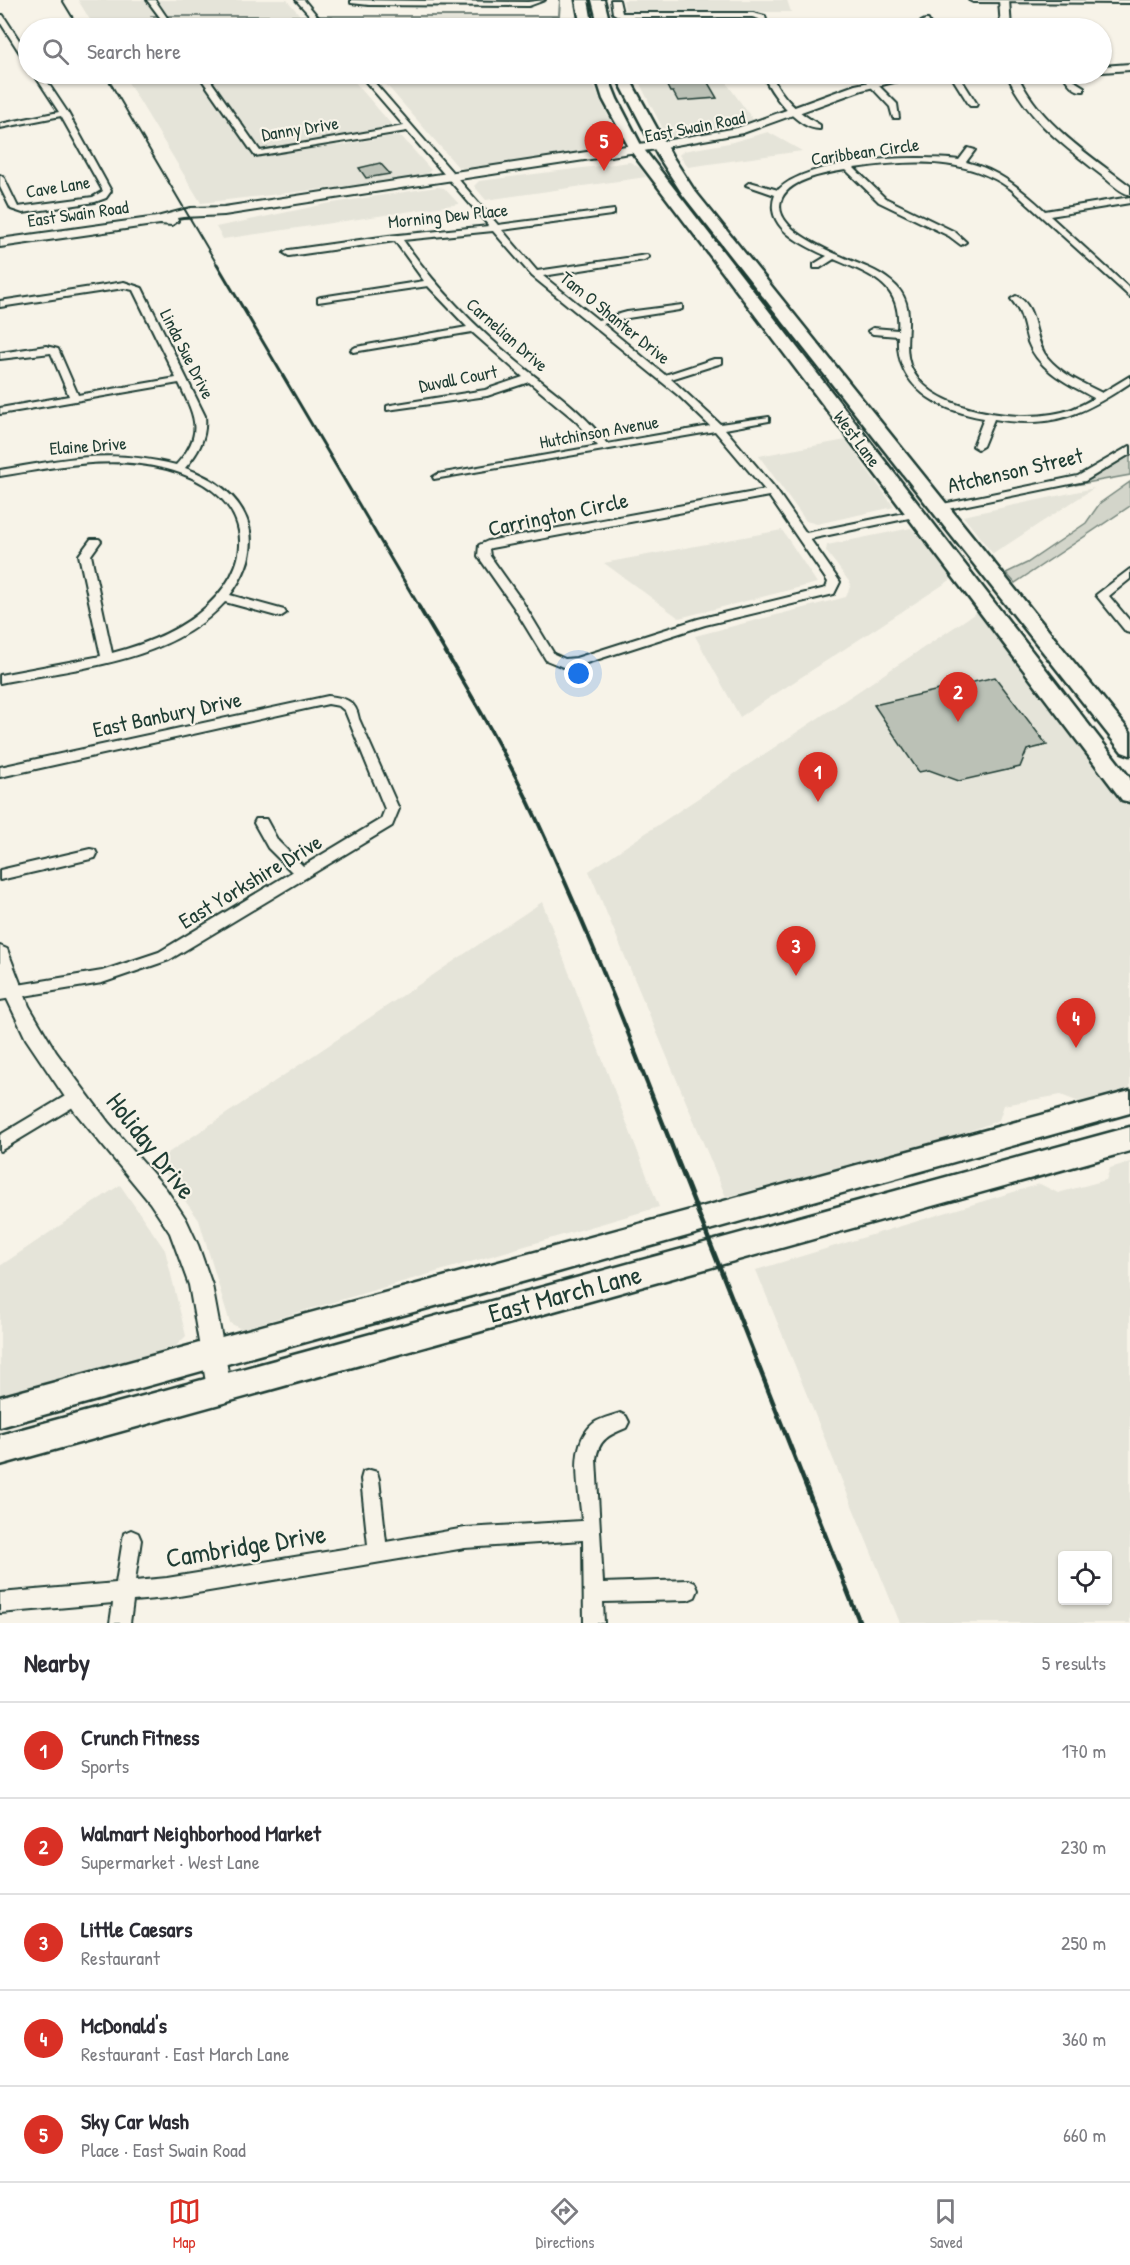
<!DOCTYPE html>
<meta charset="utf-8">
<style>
body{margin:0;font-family:"Patrick Hand",sans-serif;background:#f2f2f3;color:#2b2b33}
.controls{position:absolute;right:18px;bottom:18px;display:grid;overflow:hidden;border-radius:6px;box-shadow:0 2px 4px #0004}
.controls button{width:54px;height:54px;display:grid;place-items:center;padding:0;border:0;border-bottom:2px solid #e1e1e2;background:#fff;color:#2b2b33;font:30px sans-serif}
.you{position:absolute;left:579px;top:674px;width:21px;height:21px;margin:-15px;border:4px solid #fff;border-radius:50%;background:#1a73e8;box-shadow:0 0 0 9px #1a73e833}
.badge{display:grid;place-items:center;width:39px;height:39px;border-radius:50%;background:#d93025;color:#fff;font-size:20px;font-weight:700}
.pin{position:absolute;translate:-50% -50px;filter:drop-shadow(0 2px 3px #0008)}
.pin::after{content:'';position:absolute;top:32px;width:21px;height:18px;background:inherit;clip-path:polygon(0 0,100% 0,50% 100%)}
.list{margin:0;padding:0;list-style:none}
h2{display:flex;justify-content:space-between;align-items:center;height:78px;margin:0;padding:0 24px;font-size:26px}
h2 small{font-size:20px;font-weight:400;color:#7c7c81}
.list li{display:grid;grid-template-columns:39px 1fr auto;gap:18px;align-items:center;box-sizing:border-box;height:96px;padding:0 24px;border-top:2px solid #e1e1e2}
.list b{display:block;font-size:22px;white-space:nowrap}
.list p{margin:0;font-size:20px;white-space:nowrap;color:#7c7c81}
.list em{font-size:20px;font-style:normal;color:#7c7c81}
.icon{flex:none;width:33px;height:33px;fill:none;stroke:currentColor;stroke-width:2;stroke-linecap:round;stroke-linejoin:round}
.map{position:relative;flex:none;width:1130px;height:1623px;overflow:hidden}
.search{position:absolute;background:#fff;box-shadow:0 2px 4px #0004;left:18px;right:18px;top:18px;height:66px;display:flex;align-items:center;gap:15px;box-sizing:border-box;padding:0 21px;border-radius:33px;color:#7c7c81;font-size:22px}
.sheet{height:558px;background:#fff}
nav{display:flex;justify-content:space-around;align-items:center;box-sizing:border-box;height:84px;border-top:2px solid #e1e1e2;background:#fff;font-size:16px;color:#7c7c81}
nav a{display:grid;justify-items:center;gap:3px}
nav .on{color:#d93025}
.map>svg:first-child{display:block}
.built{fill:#e5e4d9;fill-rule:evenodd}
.green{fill:#d3d5ca;stroke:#79897f;stroke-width:1.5}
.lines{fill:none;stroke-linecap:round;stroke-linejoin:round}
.stream{stroke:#6f8077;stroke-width:2}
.building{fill:#bbc1b6;stroke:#1f3d34;stroke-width:1.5}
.minor-casing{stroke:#1f3d34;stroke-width:4}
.tertiary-casing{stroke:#1f3d34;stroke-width:4}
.secondary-casing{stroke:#1f3d34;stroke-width:4}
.primary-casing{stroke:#1f3d34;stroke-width:5}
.minor{fill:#f7f3e8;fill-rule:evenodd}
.tertiary{fill:#f7f3e8;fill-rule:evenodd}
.secondary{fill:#f7f3e8;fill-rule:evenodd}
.primary{fill:#f7f3e8;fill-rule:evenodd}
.rail-far3{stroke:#1f3d34;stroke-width:2}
.rail-far2{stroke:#1f3d34;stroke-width:3}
.rail-far1{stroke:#1f3d34;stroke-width:4}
.rail{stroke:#1f3d34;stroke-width:4.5}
.labels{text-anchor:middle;stroke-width:4.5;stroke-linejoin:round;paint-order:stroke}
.far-street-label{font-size:18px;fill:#1f3d34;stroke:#f7f3e8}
.street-label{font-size:22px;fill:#1f3d34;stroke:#f7f3e8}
.near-street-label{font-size:27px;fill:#1f3d34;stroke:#f7f3e8}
</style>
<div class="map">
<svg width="1130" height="1623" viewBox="0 0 1130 1623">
<rect width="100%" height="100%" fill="#f7f3e8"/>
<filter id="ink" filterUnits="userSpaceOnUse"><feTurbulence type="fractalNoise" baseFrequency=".0167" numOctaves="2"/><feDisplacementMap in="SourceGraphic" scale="12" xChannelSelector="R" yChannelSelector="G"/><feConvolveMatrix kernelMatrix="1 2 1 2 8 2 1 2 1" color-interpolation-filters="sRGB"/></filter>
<g filter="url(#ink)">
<g class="built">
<path d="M78 0H287L311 28H95Z"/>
<path d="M623 0H787L791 12H625Z"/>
<path d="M326 16H579L581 28H338Z"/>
<path d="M614 18 625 20 726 19V28H617Z"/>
<path d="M123 74H348L391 124 387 127 331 137 337 146 392 136 402 137 431 170 425 175 366 184 201 203Z"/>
<path d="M377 74H588L622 145 619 148 467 169 458 167Z"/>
<path d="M635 74H727L728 85 754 121 719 131 676 139 667 137Z"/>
<path d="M768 132 802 151 688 167 679 155 683 151 729 143Z"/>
<path d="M630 162 640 168 646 177 486 200 474 186 479 181Z"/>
<path d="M437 187 444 188 459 204 223 239 216 227 326 204Z"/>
<path d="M846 440 894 507 817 524 806 521 759 456Z"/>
<path d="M1094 488 993 554 963 516Z"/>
<path d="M911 528 955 577 740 717 695 636 846 597 851 584 826 551 827 545Z"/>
<path d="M782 530 817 583 679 618 604 563Z"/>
<path d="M980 610 1130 805V1088L1079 1102 1061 1095 1004 1105 999 1120 946 1140 726 1197 589 871Z"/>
<path d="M542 902 659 1207 241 1329 230 1323 199 1220 156 1161Z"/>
<path d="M1130 1162V1623H900L756 1270 1040 1184 1058 1193 1106 1180 1110 1168ZM1062 1556H1108V1600H1062Z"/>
<path d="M120 1185 165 1250 186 1336 174 1348 0 1395V1266Z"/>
</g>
<g class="green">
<path d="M1130 455V475L1075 485 1091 479Z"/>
<path d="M1130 482V506L1015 583 1006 573 1027 563 1086 523 1100 503Z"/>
</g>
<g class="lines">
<path class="stream" d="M151 16H559L560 0"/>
</g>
<g class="building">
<path d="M664 74H703L717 98 678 101 673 92H670L663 78H666Z"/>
<path d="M380 163 390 174 366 178 359 168Z"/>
<path d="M995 677 1047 745 1027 750 1020 767 959 781 929 770 919 772 874 705Z"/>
</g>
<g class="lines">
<defs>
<g id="minor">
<path d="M147 0H155L174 28H168Z"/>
<path d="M296 0H304L327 28H321Z"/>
<path d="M351 0 528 2 545 0 529 6 369 5 351 3Z"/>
<path d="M611 0H619L622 13H753L765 16 768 28H761L759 19 752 17H620L613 13Z"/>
<path d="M969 0H1130V3L973 2Z"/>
<path d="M0 15H3L28 54V61H25L0 22Z"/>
<path d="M925 20H928L932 28H926L921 22Z"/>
<path d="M34 74H42L68 113 111 191 106 198 95 202 23 213 11 209 0 187V175L4 178 18 207 93 197 103 191 61 116 0 128V124L59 112Z"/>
<path d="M198 74H206L260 151 404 126 359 74H367L498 225 614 210V214L611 215 502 230 537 271 647 255 649 257 644 260 543 276 598 320 627 312 682 305V309L679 310 628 318 603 324 665 375 714 359H722V363L671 379 720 424 769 417V421L725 429 774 487 806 533 914 511 920 514 914 517 810 539 840 582 834 594 705 625 577 666 563 667 546 660 513 606 478 556 479 545 488 541 765 490 715 431 434 479 433 477 438 474 598 446 576 421 529 382 487 396 387 410V406L391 405 485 390 523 377 472 332 353 352 351 350 356 347 467 327 428 286 318 302V298L321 297 424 281 395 241 289 256 284 253 289 250 388 236 489 226 407 131 255 156ZM493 231 532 276 679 396 710 426 607 444C583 410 547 387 516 361 473 325 435 286 403 240ZM769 496 828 582 826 588 698 619 576 658 565 659 554 654 522 601 490 556 489 549 491 548Z"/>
<path d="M763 74H771C781 97 798 113 820 125V129C798 130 770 93 763 74Z"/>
<path d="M859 74H867L897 104 899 118H893L890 107Z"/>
<path d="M950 74H958L977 104 976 106H970Z"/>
<path d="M1062 74H1070L1076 82 1084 87V91C1073 92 1068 82 1062 74Z"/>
<path d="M968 148 975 150 966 162C999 170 1021 189 1045 211L1130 197V203L1050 216 1130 289V297L1011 189C965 156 908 160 854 168L885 198 955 232 966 242 961 245 949 236 879 202 846 170C826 173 791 179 782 198 766 233 854 260 875 271 883 275 890 280 897 287 918 310 901 339 910 365 927 410 1011 421 1052 414 1068 412 1081 406 1094 398 1069 384 1039 371 1028 342 1023 325 1023 313 1011 299L1016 296C1038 305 1033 340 1047 357 1061 374 1082 383 1102 393L1130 376V383C1082 415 1052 429 994 419L983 446 978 449 973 446 984 418C938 410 895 387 898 336L873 334 868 331 873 328 898 330C902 283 870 275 834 259L820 268H814V264L827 256C803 245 763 227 775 195L746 185 750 182 778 190C809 158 917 155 959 160Z"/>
<path d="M124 282 142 288 205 416C207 437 199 452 185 468 247 490 272 539 230 595L284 610 286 613 280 617 225 602C170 663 76 668 0 683V675L101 656 79 555 91 539H99L101 541 91 555 112 653C146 644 180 631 206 607 266 552 243 489 167 469 111 454 56 467 0 476V470C66 459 108 448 176 465 205 433 195 417 179 383L0 414V408L69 396 51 353 0 359V353L46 346 58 349 78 395 176 378 133 290 124 288 0 307V301Z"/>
<path d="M1130 446V454L1085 481 938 511 932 508 938 505 1078 476Z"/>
<path d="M1130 569V579L1109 596 1130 621V633L1126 632 1096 595Z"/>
<path d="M328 696C345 698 356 700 359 719L399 809 392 826 169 960 102 983 0 1000V988L102 971 159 952 292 872 268 848 254 823 256 819H266L278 841 303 866 381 819 385 809 345 711 339 706 328 704 0 777V767Z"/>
<path d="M90 849 95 850 97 854 95 858 0 880V870Z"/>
<path d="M77 1089 83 1091 85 1096 83 1101 0 1151V1135Z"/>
<path d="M620 1413 626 1416 629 1422 626 1428C609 1435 599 1439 596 1459L603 1583 688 1580 695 1583 698 1590 695 1597 688 1600 603 1602 604 1623H584L583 1540 465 1548 167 1598 133 1601 130 1623H110L113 1603 0 1613V1593L116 1583 124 1533 131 1530 138 1533 141 1540 135 1581 167 1578 368 1545 361 1479 363 1472 370 1470 377 1472 379 1479 386 1542 465 1528 582 1521C580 1492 567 1444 594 1423 601 1418 612 1416 620 1413Z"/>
</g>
<g id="tertiary">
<path d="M999 0H1009L1011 28H1001Z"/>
<path d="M1130 64V70L1102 72V66Z"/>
<path d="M909 74H926L862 90 743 133 659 148 653 145 659 142 737 128 855 85Z"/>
<path d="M1007 74H1017C1039 123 1088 154 1130 186V195C1119 192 1109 181 1100 174 1064 146 1025 117 1007 74Z"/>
<path d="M0 946 7 949 29 1006 56 1052 108 1122 166 1189 186 1219 198 1245 212 1285 231 1388 228 1396 219 1400 210 1396 207 1388 189 1285 170 1233 150 1203 75 1112 26 1039 0 984Z"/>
</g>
<path id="secondary" d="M659 141 663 142V148L224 215 183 217 177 218 178 221 172 225 160 224 0 247V239L157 217 191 208 224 207Z"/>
<g id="primary">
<path d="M576 0H588L593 28H581Z"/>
<path d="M592 0H604L611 28H599Z"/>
<path d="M595 74H607L617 99 642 147 1130 778V802L1122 800 631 151 603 99Z"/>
<path d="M615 74H627L672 156 694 190 1130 732V755L1122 752 683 195 658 156Z"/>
<path d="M1130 1091V1113L0 1427V1397Z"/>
<path d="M1130 1127V1151L0 1465V1435Z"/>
</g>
</defs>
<use href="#minor" class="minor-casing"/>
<use href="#tertiary" class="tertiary-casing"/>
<use href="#secondary" class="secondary-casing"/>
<use href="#primary" class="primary-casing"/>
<use href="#minor" class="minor"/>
<use href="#tertiary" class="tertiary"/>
<use href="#secondary" class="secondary"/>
<use href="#primary" class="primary"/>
<g class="rail-far3">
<path d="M62 0 79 28"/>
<path d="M105 74 218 266"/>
</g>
<path class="rail-far2" d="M217 264 420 608"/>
<path class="rail-far1" d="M419 607C456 670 495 733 527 799 566 881 602 966 635 1051"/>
<path class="rail" d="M634 1050 860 1623"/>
</g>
</g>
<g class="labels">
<g class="far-street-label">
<text transform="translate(695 127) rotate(-11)" y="6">East Swain Road</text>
<text transform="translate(300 129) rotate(-9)" y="6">Danny Drive</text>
<text transform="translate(865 152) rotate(-8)" y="6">Caribbean Circle</text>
<text transform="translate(58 187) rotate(-9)" y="6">Cave Lane</text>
<text transform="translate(78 214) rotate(-8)" y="6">East Swain Road</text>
<text transform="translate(448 216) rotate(-6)" y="6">Morning Dew Place</text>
<text transform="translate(615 318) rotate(39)" y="6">Tam O Shanter Drive</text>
<text transform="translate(507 335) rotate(41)" y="6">Carnelian Drive</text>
<text transform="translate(187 354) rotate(63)" y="6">Linda Sue Drive</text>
<text transform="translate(458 379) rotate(-11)" y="6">Duvall Court</text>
<text transform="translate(599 432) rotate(-10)" y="6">Hutchinson Avenue</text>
<text transform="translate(857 439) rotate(53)" y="6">West Lane</text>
<text transform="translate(88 446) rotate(-4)" y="6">Elaine Drive</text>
</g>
<g class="street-label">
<text transform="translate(1015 470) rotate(-13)" y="8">Atchenson Street</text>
<text transform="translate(558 514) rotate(-12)" y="8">Carrington Circle</text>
<text transform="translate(167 714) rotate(-12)" y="8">East Banbury Drive</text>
<text transform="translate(250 881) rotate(-31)" y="8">East Yorkshire Drive</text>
</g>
<g class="near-street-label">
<text transform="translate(151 1146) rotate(52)" y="9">Holiday Drive</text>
<text transform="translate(565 1294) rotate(-15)" y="9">East March Lane</text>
<text transform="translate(246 1546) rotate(-9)" y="9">Cambridge Drive</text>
</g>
</g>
</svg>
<div class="controls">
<button><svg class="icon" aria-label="locate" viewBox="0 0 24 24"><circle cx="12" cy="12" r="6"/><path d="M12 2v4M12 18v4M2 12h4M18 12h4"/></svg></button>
</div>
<div class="you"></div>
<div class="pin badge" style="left:818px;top:802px">1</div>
<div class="pin badge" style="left:958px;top:722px">2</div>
<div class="pin badge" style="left:796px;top:976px">3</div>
<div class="pin badge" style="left:1076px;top:1048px">4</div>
<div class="pin badge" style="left:604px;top:171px">5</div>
<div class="search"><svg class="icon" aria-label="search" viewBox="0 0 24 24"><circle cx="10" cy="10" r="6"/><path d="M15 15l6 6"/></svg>Search here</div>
</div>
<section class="sheet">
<h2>Nearby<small>5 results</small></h2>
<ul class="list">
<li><span class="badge">1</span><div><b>Crunch Fitness</b><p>Sports</p></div><em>170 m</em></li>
<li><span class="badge">2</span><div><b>Walmart Neighborhood Market</b><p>Supermarket · West Lane</p></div><em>230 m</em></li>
<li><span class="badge">3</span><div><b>Little Caesars</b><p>Restaurant</p></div><em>250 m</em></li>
<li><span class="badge">4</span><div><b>McDonald's</b><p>Restaurant · East March Lane</p></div><em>360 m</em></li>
<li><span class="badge">5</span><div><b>Sky Car Wash</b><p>Place · East Swain Road</p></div><em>660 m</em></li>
</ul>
</section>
<nav>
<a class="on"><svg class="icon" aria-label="map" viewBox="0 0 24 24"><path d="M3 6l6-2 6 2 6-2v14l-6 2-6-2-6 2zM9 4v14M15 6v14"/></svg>Map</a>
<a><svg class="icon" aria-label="directions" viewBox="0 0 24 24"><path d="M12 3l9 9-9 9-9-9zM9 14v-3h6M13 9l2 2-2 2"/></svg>Directions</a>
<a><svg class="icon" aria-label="saved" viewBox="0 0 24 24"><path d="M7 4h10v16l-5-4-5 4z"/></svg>Saved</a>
</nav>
